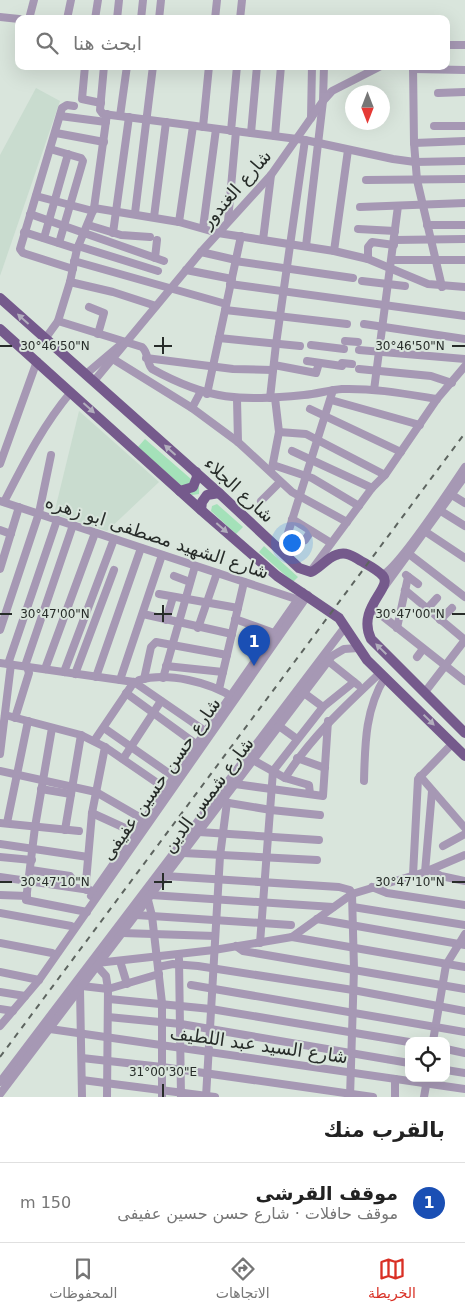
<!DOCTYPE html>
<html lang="ar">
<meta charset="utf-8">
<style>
body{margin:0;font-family:"DejaVu Sans",Cairo,sans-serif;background:#f6f6f6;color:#222;direction:rtl}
.controls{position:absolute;right:15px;bottom:15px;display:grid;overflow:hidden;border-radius:10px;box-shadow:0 5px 20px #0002}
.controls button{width:45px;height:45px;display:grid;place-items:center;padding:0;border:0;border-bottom:1px solid #e0e0e0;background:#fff;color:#222;font:25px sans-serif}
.compass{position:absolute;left:345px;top:85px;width:45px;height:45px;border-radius:50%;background:#fff;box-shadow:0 5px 20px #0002;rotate:180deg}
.you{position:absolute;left:291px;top:542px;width:18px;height:18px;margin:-12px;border:4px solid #fff;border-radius:50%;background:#1a73e8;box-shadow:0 0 0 8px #1a73e833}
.badge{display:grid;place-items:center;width:32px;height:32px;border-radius:50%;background:#d93025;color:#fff;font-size:16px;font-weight:700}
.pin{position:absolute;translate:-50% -41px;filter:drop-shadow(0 1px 2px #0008)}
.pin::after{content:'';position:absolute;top:26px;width:18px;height:15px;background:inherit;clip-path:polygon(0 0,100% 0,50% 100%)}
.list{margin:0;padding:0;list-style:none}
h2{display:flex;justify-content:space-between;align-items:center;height:65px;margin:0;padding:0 20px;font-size:21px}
h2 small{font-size:16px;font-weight:400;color:#767676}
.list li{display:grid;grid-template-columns:32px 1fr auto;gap:15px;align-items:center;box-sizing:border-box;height:80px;padding:0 20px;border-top:1px solid #e0e0e0}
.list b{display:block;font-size:19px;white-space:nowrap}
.list p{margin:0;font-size:16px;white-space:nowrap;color:#767676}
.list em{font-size:16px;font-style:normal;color:#767676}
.icon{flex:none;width:28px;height:28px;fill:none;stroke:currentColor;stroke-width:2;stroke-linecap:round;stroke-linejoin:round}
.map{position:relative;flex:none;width:465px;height:1097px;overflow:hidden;direction:ltr}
.search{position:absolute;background:#fff;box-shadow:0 5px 20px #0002;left:15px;right:15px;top:15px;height:55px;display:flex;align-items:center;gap:12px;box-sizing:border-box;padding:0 18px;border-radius:10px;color:#767676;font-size:19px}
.sheet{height:145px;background:#fff}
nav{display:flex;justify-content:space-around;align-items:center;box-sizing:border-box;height:70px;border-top:1px solid #e0e0e0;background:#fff;font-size:14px;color:#767676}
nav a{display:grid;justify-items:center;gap:2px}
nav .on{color:#d93025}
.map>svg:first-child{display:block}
.built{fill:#c9dccf}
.green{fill:#a4e1b9}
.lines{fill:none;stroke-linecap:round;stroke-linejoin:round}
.minor{stroke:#a698b4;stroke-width:8}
.major{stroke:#755a8c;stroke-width:10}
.rail{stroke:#5d645f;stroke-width:2;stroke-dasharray:6 6;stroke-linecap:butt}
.oneway{fill:#b1adbc}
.ticks{fill:none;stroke:#272c29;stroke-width:2}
.labels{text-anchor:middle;stroke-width:4;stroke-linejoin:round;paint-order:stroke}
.street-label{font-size:18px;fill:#272c29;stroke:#d9e5dc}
.ticks-label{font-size:12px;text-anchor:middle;fill:#272c29;stroke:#d9e5dc;stroke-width:4;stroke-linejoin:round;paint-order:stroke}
</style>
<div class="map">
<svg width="465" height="1097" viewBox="0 0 465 1097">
<rect width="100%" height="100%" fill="#d9e5dc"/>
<g class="built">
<path d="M36 88 60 101 0 276V155Z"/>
<path d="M79 411 159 482 107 531 54 514Z"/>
</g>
<g class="green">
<path d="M145 439 199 486V494L192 495 138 447Z"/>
<path d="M217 504 243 527 236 534 211 511 212 506Z"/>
<path d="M264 546 298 577 293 582 259 552Z"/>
</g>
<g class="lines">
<g class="minor">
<path d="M0 17 19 19"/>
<path d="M29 19 34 0"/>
<path d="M67 19 71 0"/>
<path d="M95 19 98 0"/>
<path d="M117 19 119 0"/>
<path d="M141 19 143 0"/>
<path d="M159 19 161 0"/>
<path d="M215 19 217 0"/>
<path d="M240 19 242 0"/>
<path d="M446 45H465"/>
<path d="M85 66 82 99 101 103"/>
<path d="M104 66 100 110 103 114 305 140 393 159 415 162 465 161"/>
<path d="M413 66 414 143 417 180 442 287"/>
<path d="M413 69 465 70"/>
<path d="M438 93 465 92"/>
<path d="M60 116 106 122"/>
<path d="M120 116 127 66"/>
<path d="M311 118 312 66"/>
<path d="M434 126H465"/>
<path d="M203 127 209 66"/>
<path d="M231 131 237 66"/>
<path d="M56 133 104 142"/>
<path d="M251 133 257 66"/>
<path d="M275 136 281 66"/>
<path d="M414 143 465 141"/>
<path d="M50 149 81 158 83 161 59 243"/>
<path d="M366 180 465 179"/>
<path d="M36 196 93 211"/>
<path d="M360 207 465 203"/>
<path d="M94 208 179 222 218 233 334 251 368 259 428 284 465 287"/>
<path d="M135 213 153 66"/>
<path d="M30 214 164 261"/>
<path d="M154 217 166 122"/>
<path d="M228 221 236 131"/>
<path d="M179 222 193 126"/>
<path d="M88 225 121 235 150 237"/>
<path d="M427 225H465"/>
<path d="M203 228 216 129"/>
<path d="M358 229 395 231"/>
<path d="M24 232 77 249"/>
<path d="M113 233 129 117"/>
<path d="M44 238 68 154"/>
<path d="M263 240 271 175"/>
<path d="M395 240 465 239"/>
<path d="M78 246 158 271"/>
<path d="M306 246 323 101 324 66"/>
<path d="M334 251 348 150"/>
<path d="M201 252 236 260"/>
<path d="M155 258 157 240"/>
<path d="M368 259V247L372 242 394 245"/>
<path d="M392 260H465"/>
<path d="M74 261 226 304"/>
<path d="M235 261 353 278"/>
<path d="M73 269 23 253 20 249 62 108 67 105 74 106"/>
<path d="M186 270 232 279"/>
<path d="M362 281 405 286"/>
<path d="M70 282 113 292 156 306"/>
<path d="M230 284 465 316"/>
<path d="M89 307 104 313 98 334"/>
<path d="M225 310 347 324"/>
<path d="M58 321 142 347C149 353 146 362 152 369 210 401 240 401 304 395 317 394 329 390 342 389 374 388 406 394 437 399"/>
<path d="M364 324 465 339"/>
<path d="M219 338 300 346"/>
<path d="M45 339 58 321 70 282 77 249 94 208 107 114"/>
<path d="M345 341 358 342"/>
<path d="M311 345 344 349"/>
<path d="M359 350 465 359"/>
<path d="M146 358 233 369 273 370"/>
<path d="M113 359 192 408 238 442 292 492 347 522"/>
<path d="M307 361 342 366"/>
<path d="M342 363 352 364"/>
<path d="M274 365 316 373 319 363"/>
<path d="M359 369 431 376 452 383"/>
<path d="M86 374 119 346"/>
<path d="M94 381 201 252 271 175 323 101 332 91 381 66"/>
<path d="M374 390 398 206"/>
<path d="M207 394 241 236"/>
<path d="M270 398 276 344 305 140"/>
<path d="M237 399 238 442"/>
<path d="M331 400 420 425"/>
<path d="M192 408 201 391"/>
<path d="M310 409 401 452"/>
<path d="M279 432 306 434 385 475"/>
<path d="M292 451 372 488"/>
<path d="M0 464 37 361"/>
<path d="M273 465 312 478 359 506"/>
<path d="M272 468 279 432 275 398"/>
<path d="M452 495 465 503"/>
<path d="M0 501 302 601"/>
<path d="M261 501 280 482"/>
<path d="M4 502C24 463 43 425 71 392"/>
<path d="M441 511 465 526"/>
<path d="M292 519 331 543"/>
<path d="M0 530 11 534"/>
<path d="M426 532 465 558"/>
<path d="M305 540 311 531"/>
<path d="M282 552 333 390"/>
<path d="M409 554 465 597"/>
<path d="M313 568 372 488 385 475 437 399 465 366"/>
<path d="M0 569 19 507"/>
<path d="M382 575C397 569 453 485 465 467"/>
<path d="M406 575 418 584"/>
<path d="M174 576 190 582"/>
<path d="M385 586 465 476"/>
<path d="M405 590 465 640"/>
<path d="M159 594 238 608"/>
<path d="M371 607 465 681"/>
<path d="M427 609 437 598"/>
<path d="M143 614 232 634"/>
<path d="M235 619 274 633"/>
<path d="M166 620 173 597"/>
<path d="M440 620 452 608"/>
<path d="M198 628 217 573"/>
<path d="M397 628 408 577"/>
<path d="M0 630 39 513 51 455"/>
<path d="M417 657 423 649"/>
<path d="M328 661 358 685"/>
<path d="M0 663 134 682 208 733"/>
<path d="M8 664 57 520"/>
<path d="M166 666 223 672"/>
<path d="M45 669 95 533"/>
<path d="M64 672 114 539"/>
<path d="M75 674 114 570"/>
<path d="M96 677 141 548"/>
<path d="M163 678 195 566"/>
<path d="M144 679 151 647 156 642 227 655"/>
<path d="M120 680 162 555"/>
<path d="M139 680C168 672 210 682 234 698"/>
<path d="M219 689 244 582"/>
<path d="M425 692 465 640"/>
<path d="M126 693 196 744"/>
<path d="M304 693 323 707"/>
<path d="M5 715 81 735 105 747 169 791"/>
<path d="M15 718 29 673 26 663 73 525"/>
<path d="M279 726 297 739"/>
<path d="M52 728 35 827 26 900 87 912"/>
<path d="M104 728 177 779"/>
<path d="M94 741 134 682"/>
<path d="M0 754 11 664"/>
<path d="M297 758 325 768"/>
<path d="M123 759 161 701"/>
<path d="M253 760 285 778 309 785 310 794"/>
<path d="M0 771 96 792 148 822"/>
<path d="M420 776 465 828"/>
<path d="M285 778C311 737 345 706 380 673"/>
<path d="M364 781C365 744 365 710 385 677"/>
<path d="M235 784 323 796 328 721"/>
<path d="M41 789 71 794"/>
<path d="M223 802 271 810 320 815"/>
<path d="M92 813 138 834"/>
<path d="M0 823 79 831"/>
<path d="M7 823 28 721"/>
<path d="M65 830 81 735"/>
<path d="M199 832 319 840"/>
<path d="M0 844 88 857"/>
<path d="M443 846 465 834"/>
<path d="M183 853 317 860"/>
<path d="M0 857 32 860"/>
<path d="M31 870 70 876 72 879 71 887"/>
<path d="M430 870 441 876 465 881"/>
<path d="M425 872 432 791"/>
<path d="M413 875 418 779 453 743"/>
<path d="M165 876 339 887 350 890 352 894 354 969 350 1097"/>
<path d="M0 877 90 890"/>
<path d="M372 887 387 893 465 905"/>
<path d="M87 890 86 882 92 813 105 747"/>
<path d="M0 895 27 896"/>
<path d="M151 895 333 907"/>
<path d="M91 896 303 592"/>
<path d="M148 900 152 916 162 1003V1097"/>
<path d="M353 907 465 925"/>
<path d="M0 913 71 926"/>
<path d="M136 915 291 925"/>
<path d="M317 919 465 945"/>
<path d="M122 933 215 936"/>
<path d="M292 937 465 967"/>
<path d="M0 943 52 953"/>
<path d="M260 943 273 771 323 707 354 682"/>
<path d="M236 946 243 951 465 989"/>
<path d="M179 959 181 1097"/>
<path d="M120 961 127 984"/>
<path d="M97 963 214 950 292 937 352 894 425 872 465 855"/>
<path d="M97 966 106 976 108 989 107 1097"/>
<path d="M158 967 173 964 198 966 353 990 465 1011"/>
<path d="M0 972 39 980"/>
<path d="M191 985 465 1032"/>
<path d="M82 986 108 989 159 974"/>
<path d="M80 989 82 1097"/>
<path d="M0 992 25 996"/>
<path d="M109 999 211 1009 409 1042"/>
<path d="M0 1009 13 1011"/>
<path d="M108 1017 181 1024 409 1063"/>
<path d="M0 1026 39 980 308 595"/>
<path d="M50 1029 465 1089"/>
<path d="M433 1041 446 965 465 934"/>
<path d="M446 1049 465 1053"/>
<path d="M82 1058 162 1067 373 1097"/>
<path d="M446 1070 465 1073"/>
<path d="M82 1080 215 1097"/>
<path d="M0 1082 345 627"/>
<path d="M0 1094 332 656 344 649 358 648"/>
<path d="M206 1097 220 856 227 802"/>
<path d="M395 1097V1079"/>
<path d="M424 1097 427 1080"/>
</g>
<g class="major">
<path d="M0 298 219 493 299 568 311 572C320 568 327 558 336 555 346 551 353 556 361 561 368 565 378 570 383 576 393 588 356 608 371 639L465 733"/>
<path d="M0 329 201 510 277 576 339 618 367 660 465 756"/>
<path d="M180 491 193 487 197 477 196 472"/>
<path d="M201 510 202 502 207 495 219 493"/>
</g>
<path class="rail" d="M0 1057 465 433"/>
</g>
<defs><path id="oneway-solid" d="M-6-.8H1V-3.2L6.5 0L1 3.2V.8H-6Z" transform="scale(1.25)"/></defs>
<g class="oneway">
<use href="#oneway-solid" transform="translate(23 319) rotate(-138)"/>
<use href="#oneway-solid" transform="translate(89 408) rotate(42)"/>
<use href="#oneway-solid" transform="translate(170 450) rotate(-138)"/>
<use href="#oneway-solid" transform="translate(222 528) rotate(41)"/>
<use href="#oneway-solid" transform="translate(381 649) rotate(-136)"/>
<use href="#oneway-solid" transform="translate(429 720) rotate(44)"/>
</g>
<path class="ticks" d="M163 337V354M0 346H12M154 346H172M452 346H465M163 605V622M0 614H12M154 614H172M452 614H465M163 873V890M0 882H12M154 882H172M452 882H465M163 1084V1097"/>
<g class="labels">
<g class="street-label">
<text transform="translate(236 189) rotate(-49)" y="6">شارع الغندور</text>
<text transform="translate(239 490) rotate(42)" y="6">شارع الجلاء</text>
<text transform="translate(157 537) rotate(18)" y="6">شارع الشهيد مصطفى ابو زهره</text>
<text transform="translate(161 779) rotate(-55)" y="6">شارع حسن حسين عفيفى</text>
<text transform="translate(208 795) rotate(-53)" y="6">شارع شمس الدين</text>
<text transform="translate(259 1045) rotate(8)" y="6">شارع السيد عبد اللطيف</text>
</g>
</g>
<g class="ticks-label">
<text x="410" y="350">30°46'50"N</text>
<text x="55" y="350">30°46'50"N</text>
<text x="55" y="618">30°47'00"N</text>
<text x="410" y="618">30°47'00"N</text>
<text x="55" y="886">30°47'10"N</text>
<text x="410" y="886">30°47'10"N</text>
<text x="163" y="1076">31°00'30"E</text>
</g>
</svg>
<div class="controls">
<button><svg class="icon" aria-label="locate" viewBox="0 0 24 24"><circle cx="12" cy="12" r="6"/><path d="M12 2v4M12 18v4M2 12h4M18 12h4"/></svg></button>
</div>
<svg class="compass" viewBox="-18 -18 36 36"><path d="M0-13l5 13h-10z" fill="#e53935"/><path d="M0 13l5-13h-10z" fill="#767676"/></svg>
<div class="you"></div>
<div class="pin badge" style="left:254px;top:666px;background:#1a4fb4">1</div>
<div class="search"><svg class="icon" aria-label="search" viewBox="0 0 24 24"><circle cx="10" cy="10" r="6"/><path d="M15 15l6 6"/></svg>ابحث هنا</div>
</div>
<section class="sheet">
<h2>بالقرب منك<small></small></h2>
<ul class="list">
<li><span class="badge" style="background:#1a4fb4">1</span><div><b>موقف القرشى</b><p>موقف حافلات · شارع حسن حسين عفيفى</p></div><em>150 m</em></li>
</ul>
</section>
<nav>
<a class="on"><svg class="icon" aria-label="map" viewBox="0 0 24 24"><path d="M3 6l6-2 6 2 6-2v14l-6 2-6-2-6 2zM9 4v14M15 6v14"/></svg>الخريطة</a>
<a><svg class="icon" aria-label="directions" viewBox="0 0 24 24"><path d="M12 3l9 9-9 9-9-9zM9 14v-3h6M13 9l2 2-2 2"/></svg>الاتجاهات</a>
<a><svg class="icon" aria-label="saved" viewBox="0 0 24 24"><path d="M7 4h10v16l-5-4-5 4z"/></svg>المحفوظات</a>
</nav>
